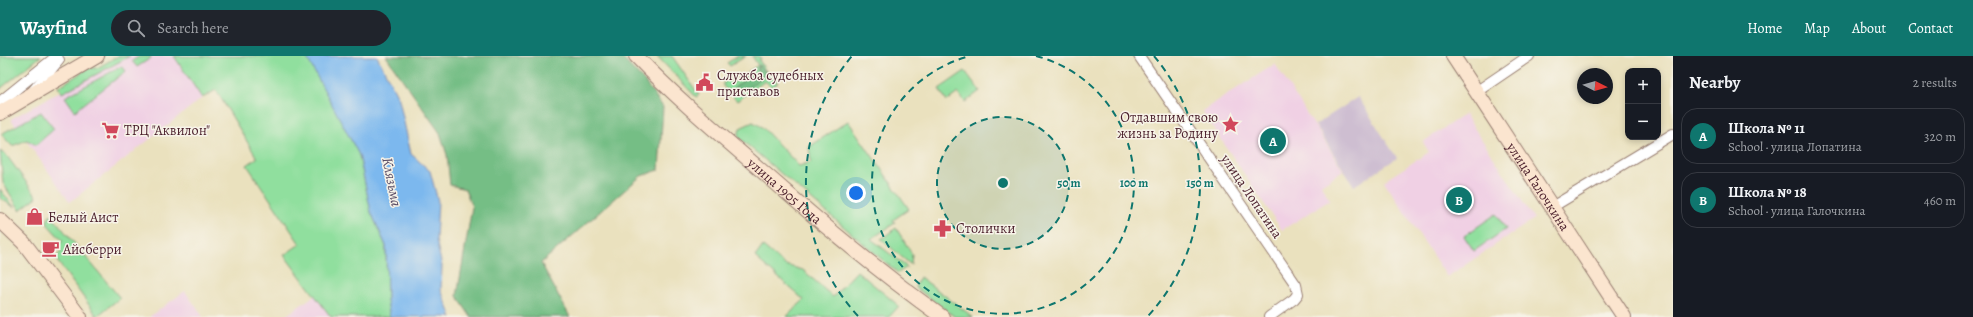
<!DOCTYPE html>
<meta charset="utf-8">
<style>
body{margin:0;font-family:Alegreya,serif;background:#20242c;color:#f1f3f6}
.controls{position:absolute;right:12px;top:12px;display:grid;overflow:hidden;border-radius:8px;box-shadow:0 2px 6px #0003}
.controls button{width:36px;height:36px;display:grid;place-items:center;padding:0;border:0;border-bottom:1px solid #363941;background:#171b24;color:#f1f3f6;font:20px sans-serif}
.compass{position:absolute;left:1577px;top:12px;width:36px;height:36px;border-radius:50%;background:#171b24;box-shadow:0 2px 6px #0003;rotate:95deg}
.you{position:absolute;left:856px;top:137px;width:14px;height:14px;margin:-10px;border:3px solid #fff;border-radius:50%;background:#1a73e8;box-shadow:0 0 0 6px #1a73e833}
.badge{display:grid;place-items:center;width:26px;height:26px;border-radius:50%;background:#0f766e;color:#fff;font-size:13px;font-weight:700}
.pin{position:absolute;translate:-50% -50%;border:2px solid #fff;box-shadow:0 1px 4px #0006}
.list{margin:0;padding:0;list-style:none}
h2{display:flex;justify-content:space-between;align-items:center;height:52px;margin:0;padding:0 16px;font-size:17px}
h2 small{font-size:13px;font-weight:400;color:#9ea1a6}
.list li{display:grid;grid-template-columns:26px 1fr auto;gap:12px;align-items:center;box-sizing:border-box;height:56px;margin:0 8px 8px;padding:0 8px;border:1px solid #363941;border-radius:16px}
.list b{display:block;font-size:15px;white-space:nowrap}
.list p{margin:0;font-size:13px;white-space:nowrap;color:#9ea1a6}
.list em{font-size:13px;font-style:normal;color:#9ea1a6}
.icon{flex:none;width:22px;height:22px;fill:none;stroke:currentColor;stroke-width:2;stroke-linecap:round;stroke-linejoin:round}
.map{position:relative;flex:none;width:1673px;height:261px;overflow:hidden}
header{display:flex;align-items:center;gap:24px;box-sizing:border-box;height:56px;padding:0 20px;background:#0f766e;color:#fff}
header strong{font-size:19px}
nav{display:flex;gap:22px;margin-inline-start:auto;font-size:14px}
.search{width:280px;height:36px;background:#20242c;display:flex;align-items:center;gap:10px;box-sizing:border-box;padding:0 14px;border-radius:22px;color:#9ea1a6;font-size:15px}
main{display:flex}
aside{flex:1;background:#171b24}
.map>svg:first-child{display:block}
.built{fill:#f0d0e4}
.industrial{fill:#cebed1}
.green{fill:#90df9e;stroke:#6d7f64}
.forest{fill:#74be85;stroke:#5f6e58}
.water{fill:#7bb8ee;stroke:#626c8c}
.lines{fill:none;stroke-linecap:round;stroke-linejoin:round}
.street-casing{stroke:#9a8074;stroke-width:12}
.secondary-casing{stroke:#9a8074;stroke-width:16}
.street{stroke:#fff;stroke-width:10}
.secondary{stroke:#fbe5cf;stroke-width:14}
.ring{fill:none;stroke:#0f766e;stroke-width:2;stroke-dasharray:7 5}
.labels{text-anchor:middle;stroke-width:3;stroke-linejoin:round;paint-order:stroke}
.poi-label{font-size:14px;fill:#4a1f2b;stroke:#f7f3e8;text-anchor:start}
.street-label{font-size:14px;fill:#4a1f2b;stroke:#f7f3e8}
.water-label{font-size:15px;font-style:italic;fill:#594d66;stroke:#f7f3e8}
.centre{fill:#0f766e;stroke:#f7f3e8;stroke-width:2}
.ring-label{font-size:12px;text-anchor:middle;font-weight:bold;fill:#0f766e;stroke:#f7f3e8;stroke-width:3;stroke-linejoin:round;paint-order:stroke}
</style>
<header>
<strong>Wayfind</strong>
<div class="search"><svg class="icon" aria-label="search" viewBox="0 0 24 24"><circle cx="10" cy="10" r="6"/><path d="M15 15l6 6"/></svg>Search here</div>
<nav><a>Home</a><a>Map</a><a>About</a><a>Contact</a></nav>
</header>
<main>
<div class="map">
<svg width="1673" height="261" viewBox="0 0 1673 261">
<rect width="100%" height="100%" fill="#f7f3e8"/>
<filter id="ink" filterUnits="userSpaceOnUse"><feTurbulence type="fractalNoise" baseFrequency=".025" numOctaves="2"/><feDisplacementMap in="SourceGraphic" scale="8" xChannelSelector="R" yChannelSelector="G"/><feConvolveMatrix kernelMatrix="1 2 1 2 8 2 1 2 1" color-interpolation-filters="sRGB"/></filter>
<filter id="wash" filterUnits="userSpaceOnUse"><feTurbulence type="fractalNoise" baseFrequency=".012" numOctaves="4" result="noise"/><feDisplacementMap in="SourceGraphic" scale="16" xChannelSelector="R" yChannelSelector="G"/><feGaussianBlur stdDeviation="0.9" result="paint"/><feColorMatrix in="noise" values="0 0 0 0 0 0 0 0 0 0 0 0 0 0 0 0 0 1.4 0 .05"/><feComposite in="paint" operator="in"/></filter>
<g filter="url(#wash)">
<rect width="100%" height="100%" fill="#eae1be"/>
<g class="built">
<path d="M123 0H174L202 42 70 146 11 63Z"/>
<path d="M1275 8 1343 114 1321 129 1330 144 1282 174 1202 55Z"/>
<path d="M1465 58 1534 163 1447 221 1384 125 1429 96 1423 86Z"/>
<path d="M185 235 203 261H149Z"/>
<path d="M315 239 331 261H284Z"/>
</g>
<path class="industrial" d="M1358 41 1397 102 1354 130 1315 69Z"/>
<g class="green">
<path d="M0 0H41L0 33Z"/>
<path d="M118 0H130L62 37 58 31 89 12H97Z"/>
<path d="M140 0H150L151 2 137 11 132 5Z"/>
<path d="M174 0H306L310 4 359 99 371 156 386 190 387 245 390 261H331L284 199 300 188 247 109 257 102 216 34 202 42Z"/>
<path d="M657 0H672L699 39 696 41Z"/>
<path d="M738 0H746L730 10 727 7Z"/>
<path d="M752 0H759L761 3 759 4 767 17 774 19 777 25V28L771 31 765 25 737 45 723 30V27L728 23 731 28 758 9Z"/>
<path d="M122 10 126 15 75 55 65 41Z"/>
<path d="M965 15 980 35 965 46 958 37 947 45 939 33Z"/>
<path d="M41 56 54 73 36 89 27 84 12 90 1 78Z"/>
<path d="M848 65 909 153 893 164 895 167 871 183 907 211 898 217 738 81 740 72 753 66 762 71 799 110 811 106 809 91Z"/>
<path d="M0 95 7 100 37 141 20 154 3 127Z"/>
<path d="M0 133 14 151 0 142Z"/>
<path d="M1496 158 1506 173 1474 195 1464 180Z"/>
<path d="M51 159 120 242 97 260 55 202 61 196 56 190 63 185 48 169 47 164Z"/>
<path d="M896 172 912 198 911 209 881 183Z"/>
<path d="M763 190 785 209 803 214 833 241 857 215 899 250 889 261H786L804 244 755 201Z"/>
<path d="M920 221 973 261H955L915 231Z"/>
</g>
<g class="forest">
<path d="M386 0H620L644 25 663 51 659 114 641 120 541 207 570 261H471L457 240 472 151 465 133 450 129 447 99 440 77Z"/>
<path d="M759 9 766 17 764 20 748 32 735 34 734 31 742 26 743 22 749 20 754 21 758 19 757 14Z"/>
</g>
<path class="water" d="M306 0H377L399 43 411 98 430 115 438 145 436 184 442 210 441 234 452 261H390L387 245 386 190 371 156 359 99Z"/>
</g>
<g filter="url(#ink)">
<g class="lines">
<defs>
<g id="street">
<path d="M1139 0 1296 229 1298 238 1294 243 1269 261"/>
<path d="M33 35 59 4"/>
<path d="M1476 36 1529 0"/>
<path d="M0 46 57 0"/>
<path d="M1552 151 1673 78"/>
</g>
<g id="secondary">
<path id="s1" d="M636 0C683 49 735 91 786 136 836 180 888 222 942 261"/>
<path id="s2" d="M1453 0 1624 261"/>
<path d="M0 57 97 0"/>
<path d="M0 164 24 187 80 261"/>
</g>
</defs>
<use href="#street" class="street-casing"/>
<use href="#secondary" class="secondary-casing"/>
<use href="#street" class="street"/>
<use href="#secondary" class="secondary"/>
</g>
</g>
<circle cx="1003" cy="127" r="66" fill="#0f766e" fill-opacity=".12"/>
<g class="ring">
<circle cx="1003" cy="127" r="66"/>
<path d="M1036 0A131 131 0 1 1 970 0"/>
<path d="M858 260A197 197 0 0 1 852 0M1154 0A197 197 0 0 1 1148 260"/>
</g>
<defs>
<symbol id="civic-bare" viewBox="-9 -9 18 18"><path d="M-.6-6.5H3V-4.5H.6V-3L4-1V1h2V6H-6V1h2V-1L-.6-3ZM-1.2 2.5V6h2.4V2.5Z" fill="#d1495b" stroke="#f7f3e8" stroke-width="2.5" paint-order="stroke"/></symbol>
<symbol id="sight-bare" viewBox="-9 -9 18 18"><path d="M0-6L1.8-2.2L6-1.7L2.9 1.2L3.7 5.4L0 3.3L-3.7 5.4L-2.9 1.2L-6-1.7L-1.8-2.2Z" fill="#d1495b" stroke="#f7f3e8" stroke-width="2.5" paint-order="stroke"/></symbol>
<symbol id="supermarket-bare" viewBox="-9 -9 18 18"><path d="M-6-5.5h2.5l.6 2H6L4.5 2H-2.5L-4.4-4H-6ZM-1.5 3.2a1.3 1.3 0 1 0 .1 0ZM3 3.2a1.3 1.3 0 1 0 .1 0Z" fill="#d1495b" stroke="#f7f3e8" stroke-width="2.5" paint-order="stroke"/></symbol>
<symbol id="shop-bare" viewBox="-9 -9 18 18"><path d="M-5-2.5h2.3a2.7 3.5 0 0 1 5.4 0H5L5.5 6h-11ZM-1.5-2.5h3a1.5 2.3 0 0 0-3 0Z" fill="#d1495b" stroke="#f7f3e8" stroke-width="2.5" paint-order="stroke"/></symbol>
<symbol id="pharmacy-bare" viewBox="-9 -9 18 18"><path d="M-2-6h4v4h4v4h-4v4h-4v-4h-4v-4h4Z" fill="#d1495b" stroke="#f7f3e8" stroke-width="2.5" paint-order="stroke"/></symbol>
<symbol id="cafe-bare" viewBox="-9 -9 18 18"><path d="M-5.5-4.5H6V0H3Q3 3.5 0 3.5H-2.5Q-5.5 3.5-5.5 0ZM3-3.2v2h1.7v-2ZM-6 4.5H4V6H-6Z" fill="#d1495b" stroke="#f7f3e8" stroke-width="2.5" paint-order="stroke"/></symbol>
</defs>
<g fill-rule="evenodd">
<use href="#civic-bare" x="692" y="14" width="25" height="25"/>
<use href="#sight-bare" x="1218" y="56" width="25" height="25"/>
<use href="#supermarket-bare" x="98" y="62" width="25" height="25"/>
<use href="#shop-bare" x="22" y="148" width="25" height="25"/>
<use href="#pharmacy-bare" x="930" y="160" width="25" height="25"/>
<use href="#cafe-bare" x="38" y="180" width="25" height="25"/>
</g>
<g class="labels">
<g class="poi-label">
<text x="717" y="24">Служба судебных<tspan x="717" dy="16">приставов</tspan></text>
<text x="1218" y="66" text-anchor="end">Отдавшим свою<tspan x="1218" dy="16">жизнь за Родину</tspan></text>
<text x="124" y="79">ТРЦ "Аквилон"</text>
<text x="48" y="166">Белый Аист</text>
<text x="956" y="177">Столички</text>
<text x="63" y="198">Айсберри</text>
</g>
<g class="street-label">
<text dy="5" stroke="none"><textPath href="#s2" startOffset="156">улица Галочкина</textPath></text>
<text dy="5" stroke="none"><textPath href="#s1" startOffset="201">улица 1905 Года</textPath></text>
<text transform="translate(1252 140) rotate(56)" y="5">улица Лопатина</text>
</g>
<g class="water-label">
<text transform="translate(392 126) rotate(79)" y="5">Клязьма</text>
</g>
</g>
<circle cx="1003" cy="127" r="6" class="centre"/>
<g class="ring-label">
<text x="1069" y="131">50 m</text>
<text x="1134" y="131">100 m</text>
<text x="1200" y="131">150 m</text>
</g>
</svg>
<div class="controls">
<button>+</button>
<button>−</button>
</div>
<svg class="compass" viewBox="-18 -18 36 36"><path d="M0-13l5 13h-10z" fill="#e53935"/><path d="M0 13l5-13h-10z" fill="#9ea1a6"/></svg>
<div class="you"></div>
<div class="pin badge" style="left:1273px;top:85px">A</div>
<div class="pin badge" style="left:1459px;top:144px">B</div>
</div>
<aside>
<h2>Nearby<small>2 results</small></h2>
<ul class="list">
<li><span class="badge">A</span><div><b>Школа № 11</b><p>School · улица Лопатина</p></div><em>320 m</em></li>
<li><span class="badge">B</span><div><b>Школа № 18</b><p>School · улица Галочкина</p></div><em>460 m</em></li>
</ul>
</aside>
</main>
